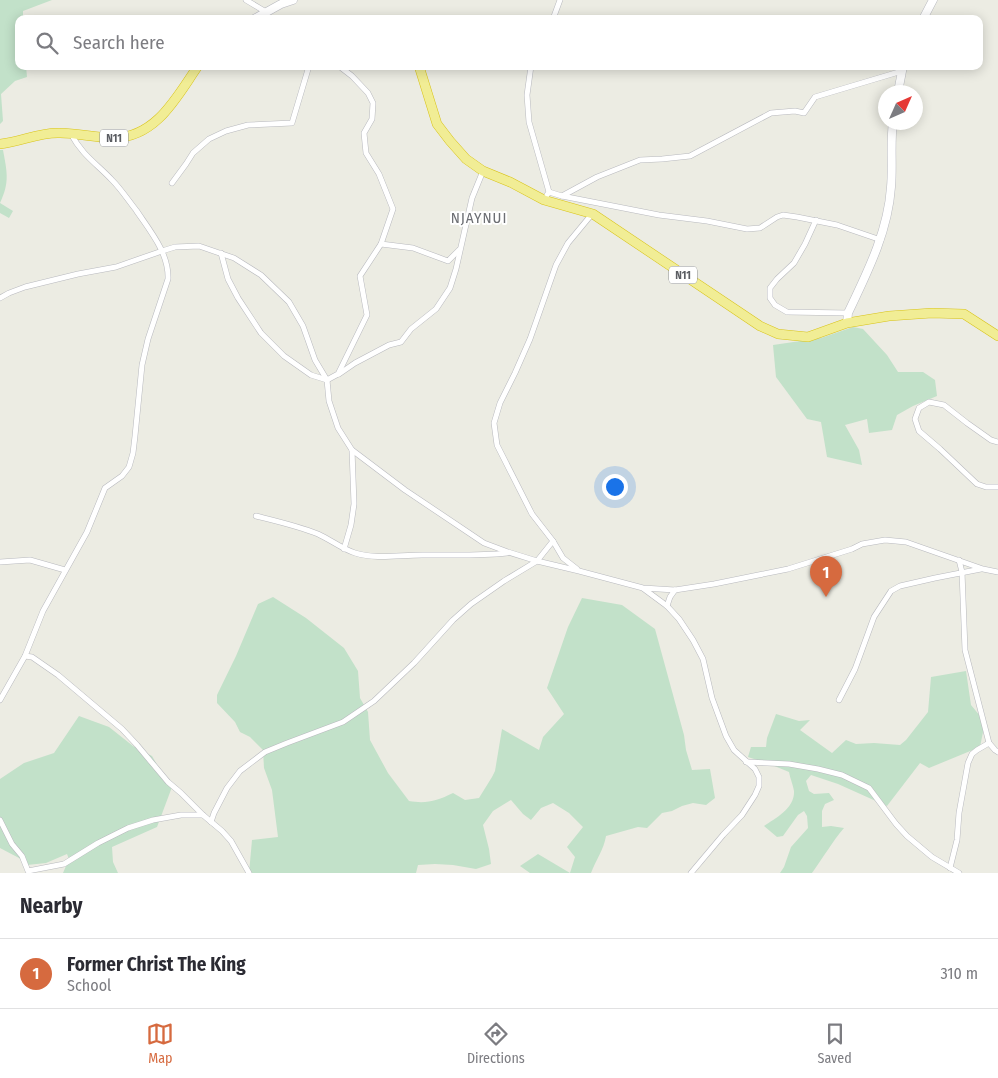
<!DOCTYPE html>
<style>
body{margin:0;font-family:"Fira Sans Condensed",sans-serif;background:#f7f7f7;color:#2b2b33}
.compass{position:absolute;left:878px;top:85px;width:45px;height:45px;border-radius:50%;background:#fff;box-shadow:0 2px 12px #0003;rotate:45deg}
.you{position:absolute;left:614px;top:486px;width:18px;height:18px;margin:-12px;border:4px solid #fff;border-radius:50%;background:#1a73e8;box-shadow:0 0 0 8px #1a73e833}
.badge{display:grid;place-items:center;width:32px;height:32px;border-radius:50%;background:#d66a3f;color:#fff;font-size:16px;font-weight:700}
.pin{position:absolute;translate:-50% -41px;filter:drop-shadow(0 1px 2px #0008)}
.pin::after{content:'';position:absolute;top:26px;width:18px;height:15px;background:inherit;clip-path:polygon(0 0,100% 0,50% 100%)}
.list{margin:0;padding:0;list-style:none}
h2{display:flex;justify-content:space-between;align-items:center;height:65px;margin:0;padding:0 20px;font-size:21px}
h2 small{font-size:16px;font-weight:400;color:#7c7c81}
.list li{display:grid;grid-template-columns:32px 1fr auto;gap:15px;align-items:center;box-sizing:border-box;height:70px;padding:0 20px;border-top:1px solid #e1e1e2}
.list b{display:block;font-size:19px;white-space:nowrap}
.list p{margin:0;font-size:16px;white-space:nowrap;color:#7c7c81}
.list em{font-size:16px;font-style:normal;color:#7c7c81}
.icon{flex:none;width:28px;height:28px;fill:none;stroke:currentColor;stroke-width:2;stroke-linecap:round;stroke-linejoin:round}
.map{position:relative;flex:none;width:998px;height:873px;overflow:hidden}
.search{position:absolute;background:#fff;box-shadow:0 2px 12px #0003;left:15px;right:15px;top:15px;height:55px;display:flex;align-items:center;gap:12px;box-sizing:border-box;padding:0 18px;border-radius:10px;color:#7c7c81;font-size:19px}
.sheet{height:135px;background:#fff}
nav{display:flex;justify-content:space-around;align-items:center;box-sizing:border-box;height:70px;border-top:1px solid #e1e1e2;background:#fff;font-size:14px;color:#7c7c81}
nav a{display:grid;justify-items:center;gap:2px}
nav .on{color:#d66a3f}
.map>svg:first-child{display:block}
.green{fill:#c2e1c9}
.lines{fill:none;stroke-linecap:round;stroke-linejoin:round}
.street-casing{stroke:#b8b9be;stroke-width:6}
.secondary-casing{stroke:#b9bac0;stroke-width:9}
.highway-casing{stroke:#d8c318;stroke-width:10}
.street{stroke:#fff;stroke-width:5}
.secondary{stroke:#fff;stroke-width:8}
.highway{stroke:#f1ed95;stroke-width:9}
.labels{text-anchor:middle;stroke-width:4;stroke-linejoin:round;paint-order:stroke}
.shield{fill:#fff;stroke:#8c8e91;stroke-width:1}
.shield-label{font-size:11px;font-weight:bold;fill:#5b5d62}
.quarter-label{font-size:15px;letter-spacing:1px;fill:#6d6f74;stroke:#fff}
</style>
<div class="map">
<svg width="998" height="873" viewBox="0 0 998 873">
<rect width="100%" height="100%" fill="#ecece3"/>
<g class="green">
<path d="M0 0H52L23 11V19H19V66H26L27 77 15 81 1 94 3 121 0 124Z"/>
<path d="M0 150H3C7 172 10 182 0 203L13 211 9 218 0 213Z"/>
<path d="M853 327 863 329 887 355 898 372H923L935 380 937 396 913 406 897 415 892 430 869 433 867 419 845 425 859 450 862 465 827 457 821 422 807 419 776 377 773 345 821 338Z"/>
<path d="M273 597 306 618 344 648 358 671 360 698 368 712 370 740 388 773 409 801C426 804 437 801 453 793L465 800 479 798 492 777 495 771 502 729 539 750 543 737 564 714 547 688 568 627 582 598 622 605 655 629 684 735 686 750 692 770 710 769 715 798 706 805 693 803 682 806 672 811 662 813 647 828 638 827 606 836C604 849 596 860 591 873H530L520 866 538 854 570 873 575 857 567 847 583 827 569 813 553 803 541 808 531 820 523 814 511 800 493 811 483 825 489 849 491 864 476 869 453 865 435 864 418 865 416 873H249L252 840 278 837 272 790 264 768 263 750 250 737 240 732 235 722 217 703V695L236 656 258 604Z"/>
<path d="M966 671 971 705 985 722 980 747 929 768 920 763 887 806 838 784 811 775 806 781 809 791 814 794 829 793 834 800 825 804 822 811V827L831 826 844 828C832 842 823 858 812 873H780L784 867 791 847 808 828 807 816 804 811 798 815 783 836 777 837 764 826C776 818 795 808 794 791 793 785 790 778 789 772L772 765 748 757 751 747H766L767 738 776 714 799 721 810 720 800 730 832 753 846 740 856 744 874 743 900 745 906 740 928 712 931 677Z"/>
<path d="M79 716 109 727 133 746 152 756 163 775 172 787 157 827 112 847 113 862 118 873H63L69 859 67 854 46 863 27 865 19 858 0 848V779L24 763 54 753Z"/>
</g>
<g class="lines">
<defs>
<g id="street">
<path d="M246 0 266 12"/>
<path d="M553 19 560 0"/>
<path d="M531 66 527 95 529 122 549 192 547 195"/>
<path d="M172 183 186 164 193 153 209 139 226 131 248 125 292 123 309 66"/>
<path d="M549 192 562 196 659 215 707 221 747 229 760 228 777 217 783 215 797 217 837 225 881 240"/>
<path d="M562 196 597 177 640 160 662 159 690 156 771 113 795 111 804 113 815 97 902 71"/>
<path d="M816 220 805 244 794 263 777 279 770 288V298L775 305 787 312 848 313"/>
<path d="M381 244 413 248 448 261 459 250"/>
<path d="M221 253 228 279 238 298 261 333 284 356 311 375 327 380 338 374 367 315 360 276 381 244 393 209 379 174 366 153 364 133 372 119 373 103 368 93 352 76 339 66"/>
<path d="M0 298 9 293 25 287 78 274 116 267 162 251 175 247 199 246 234 258 261 275 289 302 303 326 315 360 327 380 329 401 338 428 352 450 405 490 484 543 508 552 537 561 579 571 643 588 675 590 714 584 788 569 852 549 862 544 885 540 906 542 983 569 998 572"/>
<path d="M339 374 355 363 389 345 401 342 411 329 436 309 450 288 456 269 472 198 483 171"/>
<path d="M998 442 991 440 967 423 944 405 929 402 919 408 915 419 919 431 940 449 977 484 986 487H998"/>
<path d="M256 516C276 521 298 526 318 534 331 540 342 549 355 553 378 560 404 554 427 555 454 555 481 556 507 553"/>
<path d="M344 549 351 525 354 504 352 450"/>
<path d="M959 560 962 572 965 650 989 743 995 750 998 752"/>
<path d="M0 562 30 560 65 570"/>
<path d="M577 569 563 558 553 541 532 514 497 445 494 423 500 403 515 373 530 339 556 265 568 243 592 214"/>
<path d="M644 589 667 606 679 619 693 640 703 659 712 698 726 736 734 750 755 769 759 777V786L755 795 742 815 723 835 691 873"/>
<path d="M667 606 670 597 675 590"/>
<path d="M25 656 32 657 58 675 122 729 137 745 168 782 181 793 203 815 222 831 231 841 249 873"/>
<path d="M0 700 25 656 43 611 87 532 105 488 122 476 129 467 133 453 135 436 142 365 148 339 168 279C169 253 150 231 136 210 128 200 121 189 112 180 96 163 83 156 71 134"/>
<path d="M839 700 855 669 874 617 891 591 900 586 935 578 981 569"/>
<path d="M746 762 789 764 818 769 842 775 869 788 896 824 907 836 932 857 959 873"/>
<path d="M0 820 12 844 22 856 28 871 64 864 98 843 128 828 153 820 181 815H203"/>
<path d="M211 822 214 813 227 788 240 771 265 752 287 743 343 722 374 701 414 663 453 620 471 604 504 581 537 561 553 541"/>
<path d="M950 868 957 840 959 813 968 763 972 754 977 750 989 743"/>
</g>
<g id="secondary">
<path d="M254 19 281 4 293 0"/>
<path d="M923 19 933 0"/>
<path d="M898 92 903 66"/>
<path d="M847 323 848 313C867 273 888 232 891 187 893 166 890 144 893 122"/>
</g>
<g id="highway">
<path d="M419 66 437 124 450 141 466 159 483 171 510 182 544 200 593 214 760 326 778 334 808 337 847 323 889 316 932 313 964 314 998 336"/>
<path d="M0 144C21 142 39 132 60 133 78 133 96 138 114 138 157 137 177 96 198 66"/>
</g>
</defs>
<use href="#street" class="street-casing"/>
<use href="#secondary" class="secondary-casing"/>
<use href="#highway" class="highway-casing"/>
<use href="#street" class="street"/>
<use href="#secondary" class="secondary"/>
<use href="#highway" class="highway"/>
</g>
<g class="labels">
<g class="shield">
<rect x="100" y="129.5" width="28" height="17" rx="4"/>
<rect x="669" y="266.5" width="28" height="17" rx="4"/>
</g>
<g class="shield-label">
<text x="114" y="142">N11</text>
<text x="683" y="279">N11</text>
</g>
<g class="quarter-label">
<text x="479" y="223">NJAYNUI</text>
</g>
</g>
</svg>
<svg class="compass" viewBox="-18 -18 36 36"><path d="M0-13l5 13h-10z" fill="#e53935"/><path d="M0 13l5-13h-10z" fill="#7c7c81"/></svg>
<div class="you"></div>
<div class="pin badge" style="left:826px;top:597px">1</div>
<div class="search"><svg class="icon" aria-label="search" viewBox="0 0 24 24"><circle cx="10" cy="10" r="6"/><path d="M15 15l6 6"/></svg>Search here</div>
</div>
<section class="sheet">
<h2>Nearby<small></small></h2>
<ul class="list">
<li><span class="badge">1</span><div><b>Former Christ The King</b><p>School</p></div><em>310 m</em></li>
</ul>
</section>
<nav>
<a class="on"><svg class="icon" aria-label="map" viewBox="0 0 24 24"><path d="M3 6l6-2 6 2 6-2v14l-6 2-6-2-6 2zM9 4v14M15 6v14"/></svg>Map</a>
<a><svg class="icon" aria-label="directions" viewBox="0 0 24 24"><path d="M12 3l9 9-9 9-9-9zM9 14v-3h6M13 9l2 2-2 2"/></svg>Directions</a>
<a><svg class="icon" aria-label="saved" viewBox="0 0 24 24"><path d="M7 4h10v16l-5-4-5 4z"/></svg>Saved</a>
</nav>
